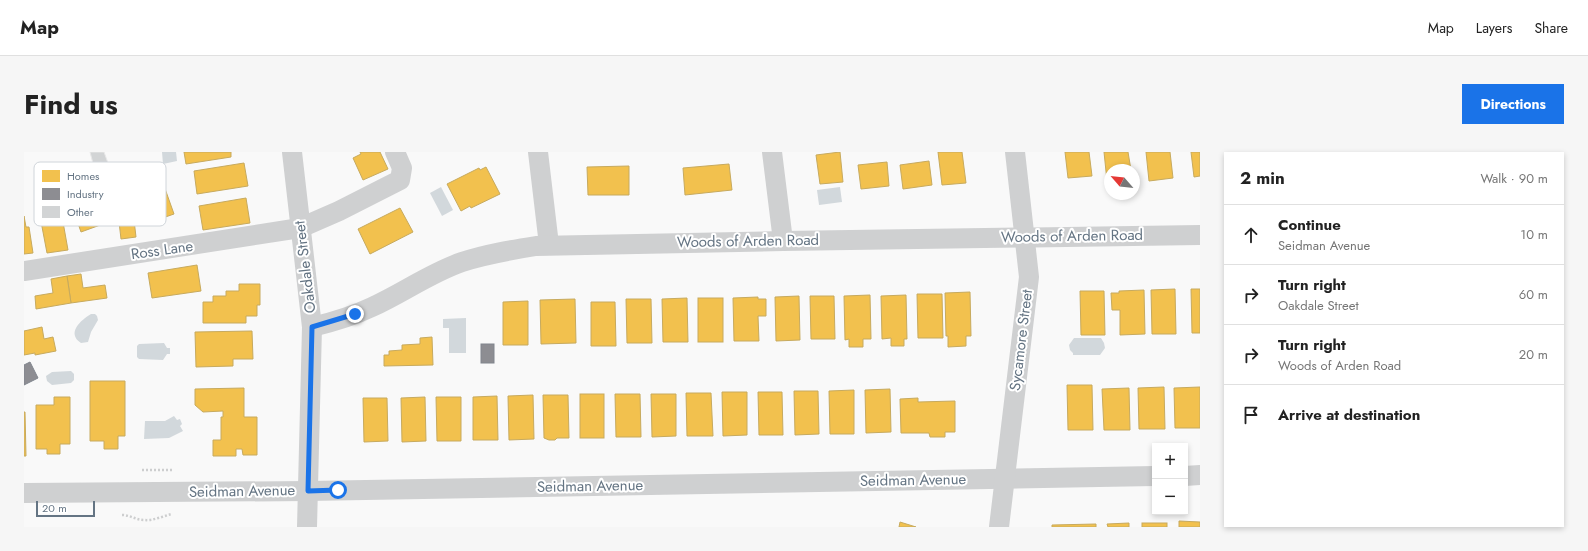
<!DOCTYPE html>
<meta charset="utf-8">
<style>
body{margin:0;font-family:Jost,sans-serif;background:#f6f6f6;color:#222}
.controls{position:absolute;right:12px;bottom:12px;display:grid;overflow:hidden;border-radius:0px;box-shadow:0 2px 6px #0003}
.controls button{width:36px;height:36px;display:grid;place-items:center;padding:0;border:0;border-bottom:1px solid #e0e0e0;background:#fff;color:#222;font:20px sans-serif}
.compass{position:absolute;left:1080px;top:12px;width:36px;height:36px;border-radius:50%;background:#fff;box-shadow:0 2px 6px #0003;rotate:298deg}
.scale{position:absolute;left:12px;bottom:10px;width:59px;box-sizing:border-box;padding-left:4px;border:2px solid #647483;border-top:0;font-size:11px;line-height:14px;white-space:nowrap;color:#647483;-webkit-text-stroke:3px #fff;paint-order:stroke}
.stop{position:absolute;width:12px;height:12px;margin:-9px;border:3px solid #1a73e8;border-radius:50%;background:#fff}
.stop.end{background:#1a73e8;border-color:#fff;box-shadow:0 1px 4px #0008}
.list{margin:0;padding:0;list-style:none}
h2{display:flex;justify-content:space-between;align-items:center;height:52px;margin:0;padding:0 16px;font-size:17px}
h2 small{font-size:13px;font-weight:400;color:#767676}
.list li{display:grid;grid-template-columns:26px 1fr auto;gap:12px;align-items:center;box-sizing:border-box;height:60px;padding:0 16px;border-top:1px solid #e0e0e0}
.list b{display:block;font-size:15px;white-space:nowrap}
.list p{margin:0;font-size:13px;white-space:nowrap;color:#767676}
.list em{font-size:13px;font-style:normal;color:#767676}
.icon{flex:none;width:22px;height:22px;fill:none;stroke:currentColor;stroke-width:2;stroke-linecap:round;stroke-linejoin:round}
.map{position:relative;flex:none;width:1176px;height:375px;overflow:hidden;border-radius:0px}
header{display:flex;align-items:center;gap:24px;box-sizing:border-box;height:56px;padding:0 20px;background:#fff;border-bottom:1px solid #e0e0e0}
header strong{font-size:19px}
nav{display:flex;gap:22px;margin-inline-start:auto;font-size:14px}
.intro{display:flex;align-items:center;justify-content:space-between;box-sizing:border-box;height:96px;padding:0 24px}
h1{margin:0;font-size:28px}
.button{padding:10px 18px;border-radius:0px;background:#1a73e8;color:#fff;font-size:14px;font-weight:700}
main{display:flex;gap:24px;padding:0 24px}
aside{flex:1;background:#fff;border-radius:0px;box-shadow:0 2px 6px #0003}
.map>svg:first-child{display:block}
.water{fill:#d2d8dc}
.homes{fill:#f2c14e;stroke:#c7aa5e}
.industry{fill:#8d8d92;stroke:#81868e}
.building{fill:#d2d4d5;stroke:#e8e8e8}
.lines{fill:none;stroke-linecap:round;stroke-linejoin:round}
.path{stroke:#cdcecf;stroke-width:2.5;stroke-dasharray:2 2;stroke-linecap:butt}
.minor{stroke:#cfd0d1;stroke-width:20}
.route{stroke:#1a73e8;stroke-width:5}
.labels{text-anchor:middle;stroke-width:4;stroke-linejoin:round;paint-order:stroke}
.street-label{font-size:15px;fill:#647483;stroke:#fff}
.key{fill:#fff;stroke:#d0d5da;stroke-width:1}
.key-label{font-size:11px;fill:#647483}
</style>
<header>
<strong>Map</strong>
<nav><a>Map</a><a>Layers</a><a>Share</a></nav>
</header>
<div class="intro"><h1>Find us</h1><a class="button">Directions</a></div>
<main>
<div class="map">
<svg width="1176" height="375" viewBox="0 0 1176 375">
<rect width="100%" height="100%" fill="#f9f9f9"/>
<g class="water">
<path d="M138 0H152L153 9 139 12Z"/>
<path d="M417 35 429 58 418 64 406 41Z"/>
<path d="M816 35 818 50 795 53 793 38Z"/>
<path d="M67 162H71L73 164 74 168 67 180 64 190 57 191C42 181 57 168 67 162Z"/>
<path d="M442 166V201H425V176H419V167Z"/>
<path d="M1050 186H1077L1080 191 1081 196 1076 203H1049V201L1046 198 1045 193Z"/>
<path d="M140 191 143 196H146V202H143L139 208 115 207 113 205V194L115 192Z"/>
<path d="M47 219 50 222V228L47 231 28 233 23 229 22 224 28 220Z"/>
<path d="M150 264 153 268 156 267 158 272 156 274 159 279 145 286 120 287 121 269H141Z"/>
</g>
<g class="homes">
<path d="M160 0H207V5L162 12Z"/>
<path d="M336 0H356L364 17 339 28 329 6 337 2Z"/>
<path d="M816 0 819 30 796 32 792 3Z"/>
<path d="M914 0H938L942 31 918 33Z"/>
<path d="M1041 0H1065L1068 24 1044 26Z"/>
<path d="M1080 0H1104L1107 18H1086V29H1083Z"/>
<path d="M1122 0H1146L1149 26 1125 29Z"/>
<path d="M1167 0H1176V24L1170 25Z"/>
<path d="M905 9 908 33 879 37 876 13Z"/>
<path d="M863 10 865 34 837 37 834 13Z"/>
<path d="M220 11 224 34 173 42 170 19Z"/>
<path d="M705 12 708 38 661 43 659 16Z"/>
<path d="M605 14V43H564L563 15Z"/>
<path d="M462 15 476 42 447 56 446 54 437 59 423 32 455 16 456 18Z"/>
<path d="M56 16 60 27 63 26 79 72 57 80 41 34 43 33 39 22Z"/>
<path d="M134 17 150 62 127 70 112 25Z"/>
<path d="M106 39 109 58 113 57 114 67 110 68 112 85 97 87 94 61 87 62 84 43Z"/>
<path d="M222 46 226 71 179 78 175 54Z"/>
<path d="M32 56 35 70H39L44 98 23 101 15 59Z"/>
<path d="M376 56 389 80 346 102 334 77Z"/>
<path d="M0 64 2 75H5L9 101 0 102Z"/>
<path d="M173 113 177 139 128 146 124 121Z"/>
<path d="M57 122 59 136 81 133 83 146 47 151 43 124Z"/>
<path d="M43 124 47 151 12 157 11 144 29 141 27 127Z"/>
<path d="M215 132H236V153H233V164H222V171H179V150H189V144H202V139H215Z"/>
<path d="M1151 137 1152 182H1128L1127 138Z"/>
<path d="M1167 137H1176V181H1168Z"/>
<path d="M1120 138 1121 182 1096 183V158H1088L1087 141H1095V139Z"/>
<path d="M1056 139H1080L1081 183H1057Z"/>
<path d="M946 140 947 184H942V194L924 195V184H922L921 141Z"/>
<path d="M893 142H918L919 186H894Z"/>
<path d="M846 143 847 187H839V195H825V187L821 188 820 144Z"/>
<path d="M882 143 883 187H880V194H867V186L858 187 857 144Z"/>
<path d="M775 144 776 188 752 189 751 145Z"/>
<path d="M786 144H810L811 187H787Z"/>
<path d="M734 145V147H742V164H734L735 189H710L709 146Z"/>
<path d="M663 146 664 190H639L638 147Z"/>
<rect x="674" y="146" width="25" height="44"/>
<path d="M551 147 552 191 517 192 516 148Z"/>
<path d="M602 147H627L628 191H603Z"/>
<path d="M504 149V193H479V150Z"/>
<path d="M567 150H591L592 194H567Z"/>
<path d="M18 175 20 187 29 185 32 199 11 203V201L0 203V179Z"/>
<path d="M228 179 229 207H209V214L172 215 171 180Z"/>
<path d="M408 185 409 213 360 214V203H365V199L378 198V193L396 192V186Z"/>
<path d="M66 229H101V284H94V297H80V289H66Z"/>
<path d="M1043 233H1068L1069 278H1044Z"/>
<path d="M1140 235 1141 277H1115L1114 236Z"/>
<path d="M1176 235V276H1151L1150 236Z"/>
<path d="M220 236V265H233V303H219L218 297H212V304H189V288H197V265H199V259L179 260 171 253V237Z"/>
<path d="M1105 236 1106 278H1080L1078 237Z"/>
<path d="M866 237 867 280 842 281 841 238Z"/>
<path d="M830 238V282H806L805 239Z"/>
<path d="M770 239H794L795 282 771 283Z"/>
<path d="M698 240H723V283L699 284Z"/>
<path d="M734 240H758L759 283H735Z"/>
<path d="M662 241H687L689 284H663Z"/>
<rect x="556" y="242" width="24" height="44"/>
<path d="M591 242H616L617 285H592Z"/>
<path d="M627 242H652V284L628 285Z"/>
<path d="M509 243 510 287 485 288 484 244Z"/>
<path d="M519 243H544L545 286H533L531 288H525L520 286Z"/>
<path d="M473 244 474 288H449V245Z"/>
<path d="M30 245H46V292H36V302H23V297H12V253H30Z"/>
<path d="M401 245 402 289 378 290 377 246Z"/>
<path d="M412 245H437V289H413Z"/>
<path d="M339 246H363L364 289 340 290Z"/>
<path d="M894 246V250L931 249V280H921V285H906L905 281H877L876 247Z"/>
<path d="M0 260H1L2 304H0Z"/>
<path d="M1155 369 1176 370V375H1155Z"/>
<path d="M876 370 892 375H875Z"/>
<path d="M1105 371V375H1084L1083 372Z"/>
<rect x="1118" y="371" width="25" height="4"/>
<path d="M1072 372V375H1028V373Z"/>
</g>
<g class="industry">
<rect x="457" y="192" width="13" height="19"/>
<path d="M6 210 14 226 0 233V213Z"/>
</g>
<path class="building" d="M66 0H80L84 11 80 12 83 20 72 23Z"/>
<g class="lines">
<g class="path">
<path d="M118 318H149"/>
<path d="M98 363C106 363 112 368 120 368 129 369 139 364 148 362"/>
</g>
<g class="minor">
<path d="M268 0 288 175 283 375"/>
<path d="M514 0 525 93"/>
<path d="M748 0 759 89"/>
<path d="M0 119 276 76 315 59 376 28 378 16 371 0"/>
<path d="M288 175C309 170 329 164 348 155 379 141 406 121 438 110 462 102 487 98 512 94L759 89 1176 83"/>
<path d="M1161 324 1176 323"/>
<path d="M0 341 284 339 1131 324"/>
<path d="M975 375 1005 125 991 0"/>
</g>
</g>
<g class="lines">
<path class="route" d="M314 338 284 339 288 175 331 162"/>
</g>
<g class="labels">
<g class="street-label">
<text transform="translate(1048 84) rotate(-1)" y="5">Woods of Arden Road</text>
<text transform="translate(724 89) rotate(-1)" y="5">Woods of Arden Road</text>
<text transform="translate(138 98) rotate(-8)" y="5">Ross Lane</text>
<text transform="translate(281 115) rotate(-97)" y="5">Oakdale Street</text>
<text transform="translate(997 188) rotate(-83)" y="5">Sycamore Street</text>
<text transform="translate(889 328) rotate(-1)" y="5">Seidman Avenue</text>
<text transform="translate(566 334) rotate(-1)" y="5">Seidman Avenue</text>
<text transform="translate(218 339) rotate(-1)" y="5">Seidman Avenue</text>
</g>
</g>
<rect x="10" y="10" width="132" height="64" rx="6" class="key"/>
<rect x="18" y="18" width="18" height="12" fill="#f2c14e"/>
<rect x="18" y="36" width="18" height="12" fill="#8d8d92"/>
<rect x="18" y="54" width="18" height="12" fill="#d2d4d5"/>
<g class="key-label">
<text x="43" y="28">Homes</text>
<text x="43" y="46">Industry</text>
<text x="43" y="64">Other</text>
</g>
</svg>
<div class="controls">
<button>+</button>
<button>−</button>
</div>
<svg class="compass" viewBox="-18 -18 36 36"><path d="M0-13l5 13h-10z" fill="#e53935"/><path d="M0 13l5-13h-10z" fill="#767676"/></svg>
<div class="scale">20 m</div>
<div class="stop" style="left:314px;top:338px"></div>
<div class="stop end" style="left:331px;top:162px"></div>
</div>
<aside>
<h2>2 min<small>Walk · 90 m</small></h2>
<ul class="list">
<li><svg class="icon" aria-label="ahead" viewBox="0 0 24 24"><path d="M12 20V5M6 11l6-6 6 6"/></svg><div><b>Continue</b><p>Seidman Avenue</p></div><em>10 m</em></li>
<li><svg class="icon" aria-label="right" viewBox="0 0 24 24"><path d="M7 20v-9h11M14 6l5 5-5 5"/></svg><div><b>Turn right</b><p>Oakdale Street</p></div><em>60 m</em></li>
<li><svg class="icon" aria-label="right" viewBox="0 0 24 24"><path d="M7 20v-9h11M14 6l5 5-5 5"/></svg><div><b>Turn right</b><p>Woods of Arden Road</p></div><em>20 m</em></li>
<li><svg class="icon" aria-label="arrive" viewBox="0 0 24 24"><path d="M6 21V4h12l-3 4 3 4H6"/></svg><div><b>Arrive at destination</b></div></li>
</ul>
</aside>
</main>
